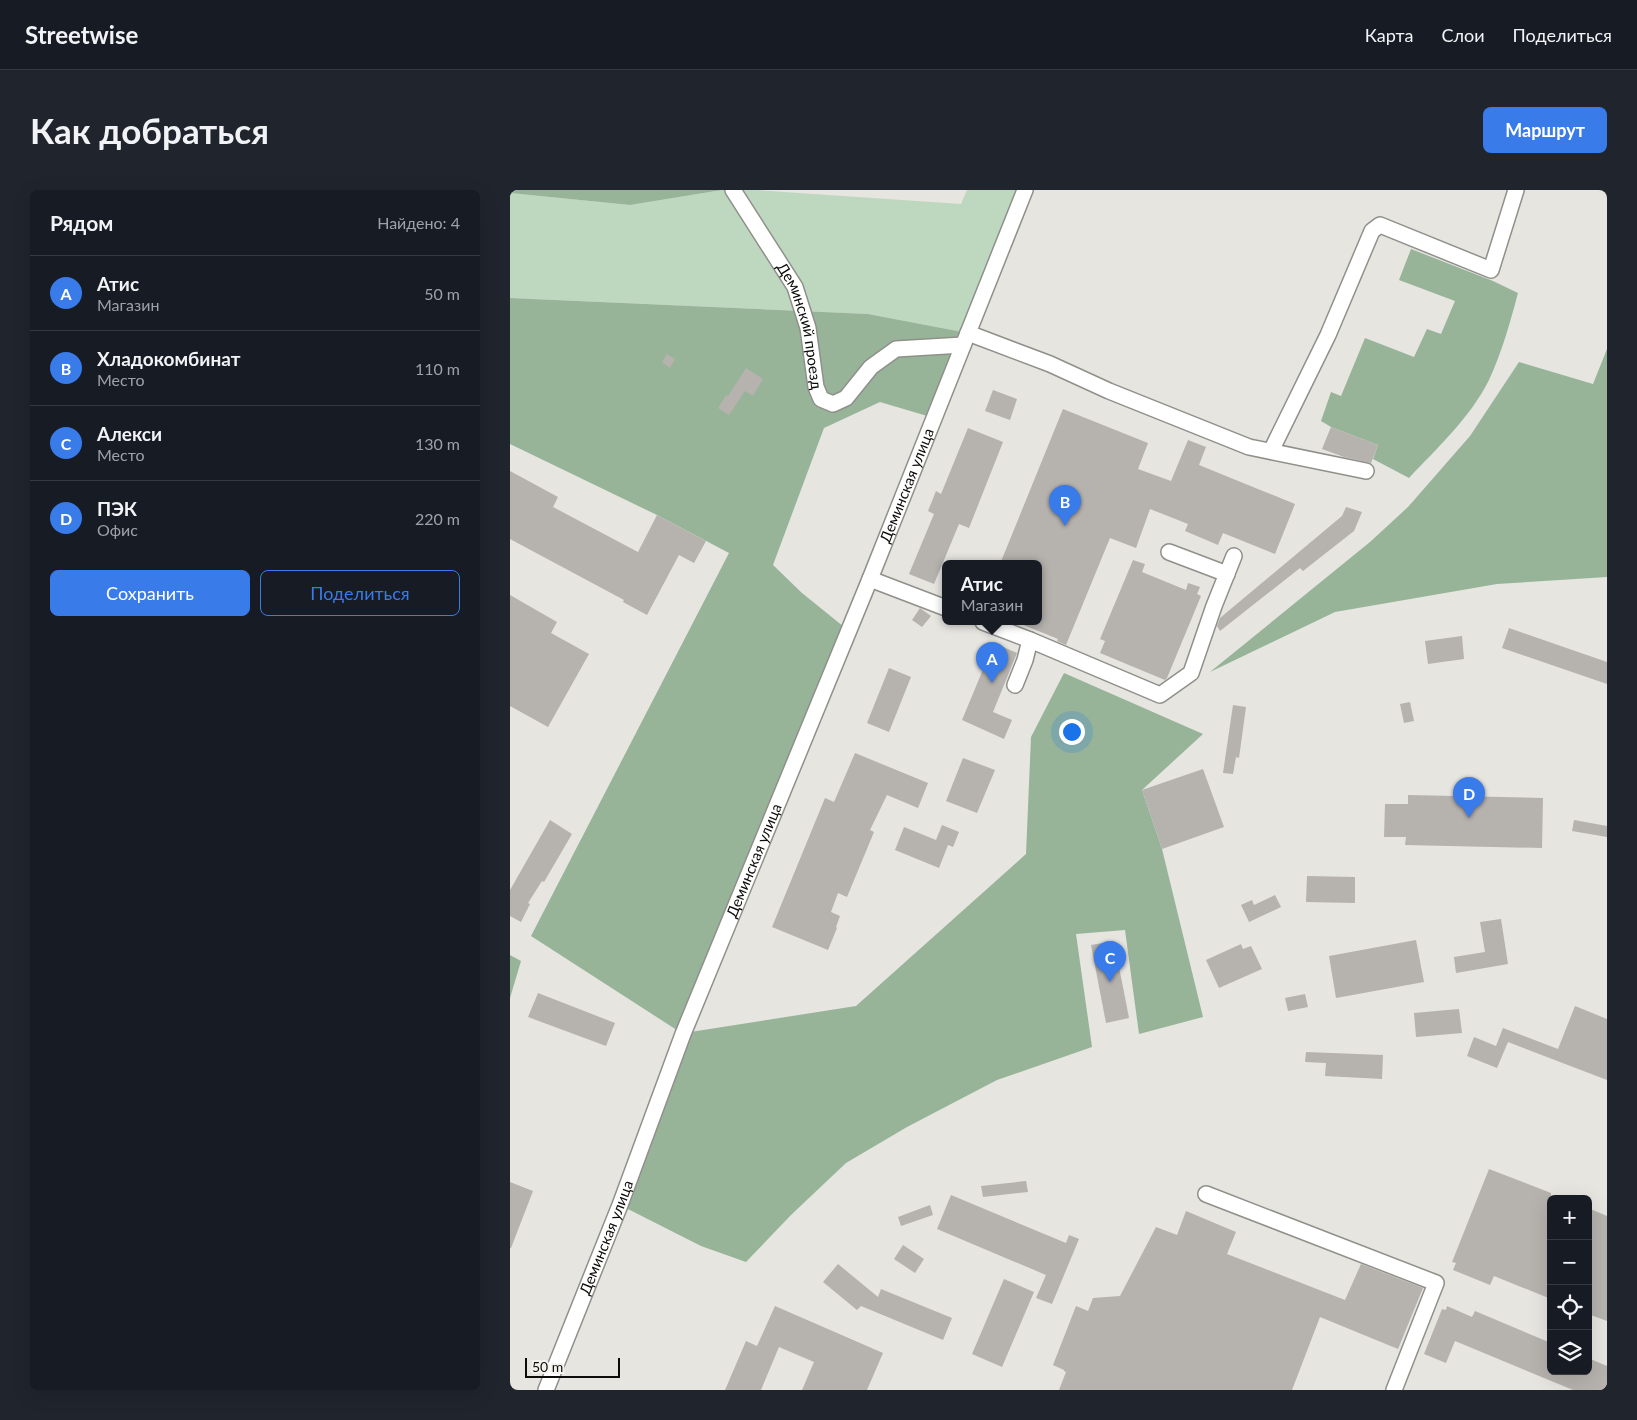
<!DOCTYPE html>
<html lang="ru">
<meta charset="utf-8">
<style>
body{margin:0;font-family:Lato,sans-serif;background:#20242c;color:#f1f3f6}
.controls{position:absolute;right:15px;bottom:15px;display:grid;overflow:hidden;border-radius:8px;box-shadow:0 5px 20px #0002}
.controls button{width:45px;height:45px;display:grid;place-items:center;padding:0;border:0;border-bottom:1px solid #363941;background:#171b24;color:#f1f3f6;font:25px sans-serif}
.scale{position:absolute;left:15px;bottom:12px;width:95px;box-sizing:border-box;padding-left:5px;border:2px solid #0c0c0a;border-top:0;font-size:14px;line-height:18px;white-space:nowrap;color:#0c0c0a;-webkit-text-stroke:4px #f3f2ed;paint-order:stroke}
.you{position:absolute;left:561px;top:541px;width:18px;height:18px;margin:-12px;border:4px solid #fff;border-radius:50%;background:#1a73e8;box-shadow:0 0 0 8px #1a73e833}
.badge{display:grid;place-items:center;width:32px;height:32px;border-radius:50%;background:#387be9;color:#fff;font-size:16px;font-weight:700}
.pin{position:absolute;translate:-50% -41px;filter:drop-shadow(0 1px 2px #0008)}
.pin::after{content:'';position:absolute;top:26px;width:18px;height:15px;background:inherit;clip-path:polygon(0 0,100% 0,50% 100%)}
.popup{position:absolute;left:432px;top:370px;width:100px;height:65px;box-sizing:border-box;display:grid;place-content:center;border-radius:8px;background:#171b24;filter:drop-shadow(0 1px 4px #0005);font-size:16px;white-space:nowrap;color:#9ea1a6}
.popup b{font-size:19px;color:#f1f3f6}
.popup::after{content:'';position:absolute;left:50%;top:100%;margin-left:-10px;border:10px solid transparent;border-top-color:#171b24}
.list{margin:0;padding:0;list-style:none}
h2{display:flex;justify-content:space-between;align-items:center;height:65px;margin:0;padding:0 20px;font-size:21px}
h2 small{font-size:16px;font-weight:400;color:#9ea1a6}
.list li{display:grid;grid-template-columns:32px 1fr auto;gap:15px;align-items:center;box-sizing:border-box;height:75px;padding:0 20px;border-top:1px solid #363941}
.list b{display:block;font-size:19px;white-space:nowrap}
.list p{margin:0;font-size:16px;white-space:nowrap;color:#9ea1a6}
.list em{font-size:16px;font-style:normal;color:#9ea1a6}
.actions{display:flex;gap:10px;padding:15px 20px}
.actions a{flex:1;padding:11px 0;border:1px solid #387be9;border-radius:8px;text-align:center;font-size:18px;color:#387be9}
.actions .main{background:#387be9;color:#fff}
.icon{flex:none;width:28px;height:28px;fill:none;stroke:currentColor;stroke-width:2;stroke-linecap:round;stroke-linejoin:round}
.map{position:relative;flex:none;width:1097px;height:1200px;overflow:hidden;border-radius:8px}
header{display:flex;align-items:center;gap:30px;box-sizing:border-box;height:70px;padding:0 25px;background:#171b24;border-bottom:1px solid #363941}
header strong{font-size:24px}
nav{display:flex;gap:28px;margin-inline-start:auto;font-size:18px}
.intro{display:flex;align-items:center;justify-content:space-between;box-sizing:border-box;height:120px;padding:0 30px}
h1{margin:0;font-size:35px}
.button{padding:12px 22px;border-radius:8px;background:#387be9;color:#fff;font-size:18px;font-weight:700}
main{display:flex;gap:30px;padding:0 30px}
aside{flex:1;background:#171b24;border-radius:8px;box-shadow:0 5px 20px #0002}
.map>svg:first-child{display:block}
.green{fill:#bed7bf}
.forest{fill:#97b499}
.building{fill:#b6b2ae}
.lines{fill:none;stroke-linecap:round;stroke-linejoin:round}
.minor-casing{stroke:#90908b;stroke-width:18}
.minor{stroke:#fff;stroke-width:15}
.labels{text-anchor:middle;stroke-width:5;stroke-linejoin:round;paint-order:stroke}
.street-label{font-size:15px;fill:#0c0c0a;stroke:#f3f2ed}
</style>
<header>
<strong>Streetwise</strong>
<nav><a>Карта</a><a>Слои</a><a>Поделиться</a></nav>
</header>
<div class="intro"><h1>Как добраться</h1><a class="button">Маршрут</a></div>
<main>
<aside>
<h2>Рядом<small>Найдено: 4</small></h2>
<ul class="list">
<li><span class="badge">A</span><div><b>Атис</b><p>Магазин</p></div><em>50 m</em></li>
<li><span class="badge">B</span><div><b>Хладокомбинат</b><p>Место</p></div><em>110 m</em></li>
<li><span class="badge">C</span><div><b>Алекси</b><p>Место</p></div><em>130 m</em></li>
<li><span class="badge">D</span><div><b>ПЭК</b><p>Офис</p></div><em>220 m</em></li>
</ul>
<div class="actions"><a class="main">Сохранить</a><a>Поделиться</a></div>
</aside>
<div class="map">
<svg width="1097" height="1200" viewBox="0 0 1097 1200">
<rect width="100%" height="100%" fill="#e6e5e0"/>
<path class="green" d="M212 0H245L451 14 457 0H515L458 143 358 124 0 108V3L120 15Z"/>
<g class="forest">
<path d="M0 0H212L120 15 0 3Z"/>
<path d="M901 59 983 91 1008 103C1000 133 992 162 979 190 960 228 927 258 899 288L863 269 868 255 821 237 811 231 821 202 831 206 855 148 904 167 917 139 931 144 945 111 889 90Z"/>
<path d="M0 108 358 124 458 143 424 228 370 212 314 238 263 375 292 403 339 441 174 843 346 816 516 664 521 547 554 483 693 544 632 600 652 659 693 827 629 844 615 740 566 744 582 857 487 890 397 937 336 973 281 1025 236 1072 191 1056 110 1015 173 844 21 746 219 363 147 325 0 254Z"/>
<path d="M1097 159V387L987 394 825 422 700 482 860 352 898 317 960 246 1009 172 1083 194Z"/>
<path d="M0 765 11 771 0 808Z"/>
</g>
<g class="building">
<path d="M157 164 165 169 160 178 152 172Z"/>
<path d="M236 178 253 189 243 206 235 201 219 225 208 218 216 205 218 206Z"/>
<path d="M483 200 507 209 500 230 475 221Z"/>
<path d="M553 219 638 253 628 279 661 291 678 250 696 257 689 275 785 314 765 364 713 343 708 355 675 341 678 334 640 319 626 358 600 348 556 455 547 451 548 449 506 432H528V374H490Z"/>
<path d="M821 237 868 255 861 273 834 267 812 259Z"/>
<path d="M458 238 493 252 459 338 449 334 424 394 399 384 424 324 418 321 426 301 431 304Z"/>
<path d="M0 281 48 307 43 317 128 362 147 325 196 351 184 373 169 365 137 425 113 412 114 410 0 349Z"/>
<path d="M836 317 852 322 844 341 793 381 790 378 710 441 707 436 710 428 832 326Z"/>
<path d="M623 370 635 374 632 382 676 400 678 393 690 397 687 404 691 406 657 488 655 490 590 463 595 451 590 449Z"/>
<path d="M0 405 47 432 41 443 79 464 38 537 0 516Z"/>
<path d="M410 418 421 426 412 437 402 430Z"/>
<path d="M999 438 1097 472V494L992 458Z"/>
<path d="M952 446 954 469 918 474 915 451Z"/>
<path d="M484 453 507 463 483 522 502 530 494 549 452 530Z"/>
<path d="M379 478 401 487 379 542 357 533Z"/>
<path d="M900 512 904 531 894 533 890 514Z"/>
<path d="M723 515 736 517 729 568 726 567 723 584 713 583Z"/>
<path d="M345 563 418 593 408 618 377 605 360 640 364 642 337 707 328 703 321 722 330 726 326 737 327 738 318 760 262 737 315 608 324 612Z"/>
<path d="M453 568 485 580 467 623 436 611Z"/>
<path d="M693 579 714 637 652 659 632 600Z"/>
<path d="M898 605 1033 608 1032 658 895 655 896 647H874L875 614H898Z"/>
<path d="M40 630 62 644 34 692 32 691 18 713 20 714 11 732 0 726V700Z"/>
<path d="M1064 630 1097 636V647L1062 641Z"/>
<path d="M432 635 449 642 443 657 438 655 429 678 385 660 394 637 426 650Z"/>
<path d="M797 686 845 687V713L796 712Z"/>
<path d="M765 705 771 717 739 732 731 715 742 710 744 715Z"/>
<path d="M991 729 998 774 946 783 944 767 975 762 970 732Z"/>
<path d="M906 750 914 792 826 808 819 766Z"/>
<path d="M604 751 619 828 596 833 581 755Z"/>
<path d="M731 754 733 759 741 756 752 779 709 798 696 770Z"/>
<path d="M28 803 105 833 96 856 18 827Z"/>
<path d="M795 804 798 817 778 821 775 808Z"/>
<path d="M1065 816 1097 829V890L998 852 987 878 957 866 964 847 986 856 993 838 1048 859Z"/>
<path d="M949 819 952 843 906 847 904 823Z"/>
<path d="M796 862 873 865 872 889 815 886 816 873 795 872Z"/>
<path d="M979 979 1041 1003V1109L984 1086 980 1095 943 1080 946 1073 942 1072Z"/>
<path d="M516 991 518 1002 473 1007 471 996Z"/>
<path d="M0 992 23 1001 1 1058H0Z"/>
<path d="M441 1005 556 1053 559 1045 569 1049 542 1114 526 1108 536 1085 427 1039Z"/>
<path d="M420 1015 423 1025 391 1036 388 1027Z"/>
<path d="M1078 1018 1097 1026V1131L1078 1124Z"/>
<path d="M676 1021 726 1042 717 1064 835 1110 851 1074 913 1098 888 1159 810 1127 782 1200H549L556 1182 554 1181V1180L543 1175 566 1116 578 1121 583 1108 610 1106 646 1037 667 1045Z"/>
<path d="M393 1055 414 1069 405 1083 384 1069Z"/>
<path d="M328 1074 368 1107 371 1099 442 1128 433 1150 351 1116 347 1120 313 1092Z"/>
<path d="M494 1089 524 1102 492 1177 462 1164Z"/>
<path d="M265 1116 373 1163 357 1200H292L304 1172 269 1157 251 1200H215L236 1151 247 1156Z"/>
<path d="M937 1116 962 1127 965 1121 1041 1153V1181H1078V1168L1097 1176V1200H1063L945 1151 936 1173 914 1164 932 1119 936 1120Z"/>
</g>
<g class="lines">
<defs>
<g id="minor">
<path id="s1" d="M223 0 285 97 298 138 306 197 311 209 323 214 336 208 361 177 386 159 453 155"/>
<path d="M458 143 540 174 599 201 739 257 856 281"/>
<path d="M761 261 818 145 862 41 870 35 981 80 1006 0"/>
<path d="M659 362 717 384"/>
<path d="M360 389 436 418"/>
<path d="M473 432 520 450 515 470 505 495"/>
<path d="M520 450 650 505 681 483 704 416 724 366"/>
<path d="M696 1004 926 1093 884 1200"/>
<path id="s2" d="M36 1200 110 1015 173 844 360 389 515 0"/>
</g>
</defs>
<use href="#minor" class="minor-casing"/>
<use href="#minor" class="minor"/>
</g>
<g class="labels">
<g class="street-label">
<text dy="5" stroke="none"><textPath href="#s1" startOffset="154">Деминский проезд</textPath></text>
<text dy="5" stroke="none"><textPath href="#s2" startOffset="974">Деминская улица</textPath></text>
<text dy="5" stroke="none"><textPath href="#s2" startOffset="569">Деминская улица</textPath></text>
<text dy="5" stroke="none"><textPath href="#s2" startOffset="164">Деминская улица</textPath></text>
</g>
</g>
</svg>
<div class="controls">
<button>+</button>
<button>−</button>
<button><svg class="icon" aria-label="locate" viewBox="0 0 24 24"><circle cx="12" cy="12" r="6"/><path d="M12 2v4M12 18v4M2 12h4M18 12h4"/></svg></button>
<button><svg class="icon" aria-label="layers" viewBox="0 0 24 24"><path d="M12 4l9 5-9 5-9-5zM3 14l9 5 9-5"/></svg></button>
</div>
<div class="scale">50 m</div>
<div class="you"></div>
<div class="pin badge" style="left:482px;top:493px">A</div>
<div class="popup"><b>Атис</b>Магазин</div>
<div class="pin badge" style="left:555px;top:336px">B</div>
<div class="pin badge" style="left:600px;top:792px">C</div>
<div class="pin badge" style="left:959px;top:628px">D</div>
</div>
</main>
